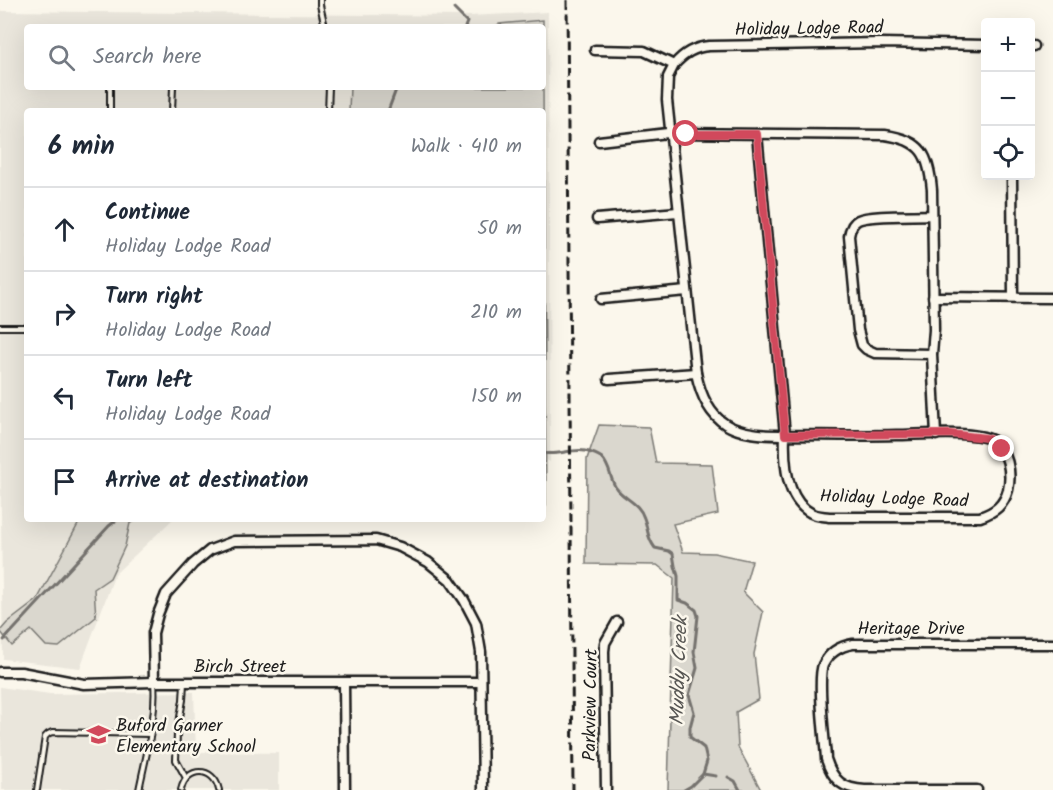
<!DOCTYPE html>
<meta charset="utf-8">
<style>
body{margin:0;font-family:Kalam,sans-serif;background:#f6f6f7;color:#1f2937}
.controls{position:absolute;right:18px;top:18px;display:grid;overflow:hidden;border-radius:6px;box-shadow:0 6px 24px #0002}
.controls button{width:54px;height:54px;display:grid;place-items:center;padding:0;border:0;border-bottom:2px solid #e0e1e3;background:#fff;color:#1f2937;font:30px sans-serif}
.stop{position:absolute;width:18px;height:18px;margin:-14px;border:4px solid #d1495b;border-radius:50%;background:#fff}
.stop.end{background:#d1495b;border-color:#fff;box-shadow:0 2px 6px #0008}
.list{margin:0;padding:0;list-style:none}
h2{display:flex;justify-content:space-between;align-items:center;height:78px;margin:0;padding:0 24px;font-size:26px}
h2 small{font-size:20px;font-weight:400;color:#747a83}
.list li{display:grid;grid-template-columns:39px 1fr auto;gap:18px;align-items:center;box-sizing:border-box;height:84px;padding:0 24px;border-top:2px solid #e0e1e3}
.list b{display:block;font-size:22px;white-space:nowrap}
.list p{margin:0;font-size:20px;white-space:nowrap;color:#747a83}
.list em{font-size:20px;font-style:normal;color:#747a83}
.icon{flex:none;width:33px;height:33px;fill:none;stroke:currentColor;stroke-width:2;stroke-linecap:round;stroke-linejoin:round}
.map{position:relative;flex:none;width:1053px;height:790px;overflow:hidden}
.search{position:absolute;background:#fff;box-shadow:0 6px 24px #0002;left:24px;top:24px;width:522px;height:66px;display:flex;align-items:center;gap:15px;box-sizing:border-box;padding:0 21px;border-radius:6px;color:#747a83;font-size:22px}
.panel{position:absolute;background:#fff;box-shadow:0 6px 24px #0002;left:24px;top:108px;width:522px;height:414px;border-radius:6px}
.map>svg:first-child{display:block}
.built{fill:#eae6dc;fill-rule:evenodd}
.green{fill:#dad7ce;stroke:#7b7a75;stroke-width:1.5}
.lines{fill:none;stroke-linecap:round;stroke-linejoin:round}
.stream{stroke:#74726e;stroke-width:3}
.lane-casing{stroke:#1c1c1c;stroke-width:8}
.street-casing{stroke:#1c1c1c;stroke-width:13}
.lane{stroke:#fbf7ec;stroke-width:4}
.street{stroke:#fbf7ec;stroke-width:8}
.rail{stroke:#1c1c1c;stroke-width:3;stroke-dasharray:9 4.5;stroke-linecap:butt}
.route{stroke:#d1495b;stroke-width:8}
.labels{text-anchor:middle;stroke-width:5;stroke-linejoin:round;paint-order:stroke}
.street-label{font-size:18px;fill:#1c1c1c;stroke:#fbf7ec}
.poi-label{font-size:18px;fill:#1c1c1c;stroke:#fbf7ec;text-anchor:start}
.water-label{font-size:20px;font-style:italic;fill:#575653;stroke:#fbf7ec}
</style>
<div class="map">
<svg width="1053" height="790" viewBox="0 0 1053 790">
<rect width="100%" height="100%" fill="#fbf7ec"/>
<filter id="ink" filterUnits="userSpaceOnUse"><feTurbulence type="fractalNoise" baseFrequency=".0167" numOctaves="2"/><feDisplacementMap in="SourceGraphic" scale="12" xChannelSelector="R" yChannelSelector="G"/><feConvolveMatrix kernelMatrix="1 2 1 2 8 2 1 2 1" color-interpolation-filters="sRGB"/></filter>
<g filter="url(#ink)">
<g class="built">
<path d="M0 11 470 16 548 12 550 462 543 458V111H27V519H173L115 574 80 668 3 659 0 450ZM27 27H543V87H27Z"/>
<path d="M0 687 50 694 194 692 196 752 279 753V790H2Z"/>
</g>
<g class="green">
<path d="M543 20V27H495L499 24Z"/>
<path d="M350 87H543L546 506 543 507V111H349Z"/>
<path d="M599 425 649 427 656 463 712 464 718 514 673 524 683 552 714 553 752 561 743 592 763 612 754 654 759 699 736 712 738 747 761 790H668L674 578 657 565 586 564 587 459Z"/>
<path d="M81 519H141L130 523 125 546 110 578 94 589 96 617 59 647 46 646 31 630 12 646 0 631 7 623 37 600Z"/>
</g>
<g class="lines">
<g class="stream">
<path d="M454 9 467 22 465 27"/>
<path d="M388 111 397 87"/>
<path d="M543 453C557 456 573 448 585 451 589 452 598 455 602 458 610 466 610 479 616 488 625 500 639 502 644 518 649 531 646 536 655 548L669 551 673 554 675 566 678 576V600L687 603 696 610 698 616 694 652 697 668 689 695 694 712 690 727V737L704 748 707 761 703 774 691 786 684 790"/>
<path d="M4 640 109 526 118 519"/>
<path d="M703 774 716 776"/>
<path d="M728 777 735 781 740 790"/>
</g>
<defs>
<g id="lane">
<path d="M320 0V5L325 27"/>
<path d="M110 111V87"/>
<path d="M172 111 173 87"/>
<path d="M328 111 329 87"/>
<path d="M0 327H27"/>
<path d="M184 683 183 700 177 734 176 760 186 778"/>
<path d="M37 790 45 737 48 734 52 732 150 734"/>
<path d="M139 790C146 755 157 718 154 682"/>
<path d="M181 790C186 766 214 766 219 790"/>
</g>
<g id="street">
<path d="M1030 46H1034"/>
<path d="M595 50 644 51 674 65C683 54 695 47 709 46L881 43 986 45"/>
<path d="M674 65 668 77 667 100 696 373C707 426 734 436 785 435 822 435 859 436 896 435 919 435 973 430 992 440 1008 449 1012 473 1008 490 1004 505 995 512 980 517H829C823 516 816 516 811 513 785 499 784 460 785 435L757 134"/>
<path d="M599 141 668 133 885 135C922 140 929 155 932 190L934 330 932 354 936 435"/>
<path d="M1012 176 1013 297"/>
<path d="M931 215C916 216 870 214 858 220 852 223 850 230 849 236L858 330 862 345 866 349 875 353 932 354"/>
<path d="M597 219 678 212"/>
<path d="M933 297 1053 298"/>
<path d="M601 299 687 291"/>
<path d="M609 379 696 373"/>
<path d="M0 672H21L84 684 154 682H481"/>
<path d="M154 682 153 633 158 614 166 594 193 564 210 550 234 541 376 540 400 547 428 562 450 580 464 600 476 623 481 652 483 790"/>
<path d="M344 682 345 790"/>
<path d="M606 790 604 651 605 643 617 622"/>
<path d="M977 790H865C843 789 833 781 826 759 825 740 817 680 823 665 829 653 840 646 853 644H1053"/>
</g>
</defs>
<use href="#lane" class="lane-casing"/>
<use href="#street" class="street-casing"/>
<use href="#lane" class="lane"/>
<use href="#street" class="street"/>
<path class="rail" d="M567 0 573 790"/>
</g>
</g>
<g class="lines" filter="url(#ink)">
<path class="route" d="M686 134H757L785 435 950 434 986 438 994 441 1002 449"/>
</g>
<defs>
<symbol id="school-bare" viewBox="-9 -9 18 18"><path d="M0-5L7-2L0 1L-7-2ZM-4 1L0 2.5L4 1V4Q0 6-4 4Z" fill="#d1495b" stroke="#fbf7ec" stroke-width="2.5" paint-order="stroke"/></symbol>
</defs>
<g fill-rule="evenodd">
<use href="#school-bare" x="82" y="718" width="33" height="33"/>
</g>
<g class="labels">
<g class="street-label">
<text transform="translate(809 28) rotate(-1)" y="6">Holiday Lodge Road</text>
<text transform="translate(894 498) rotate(2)" y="6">Holiday Lodge Road</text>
<text x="911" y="634">Heritage Drive</text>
<text x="240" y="672">Birch Street</text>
<text transform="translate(590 705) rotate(-89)" y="6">Parkview Court</text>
</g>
<g class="poi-label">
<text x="116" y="731">Buford Garner<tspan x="116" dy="21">Elementary School</tspan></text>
</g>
<g class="water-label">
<text transform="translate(678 671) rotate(-88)" y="7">Muddy Creek</text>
</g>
</g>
</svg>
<div class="controls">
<button>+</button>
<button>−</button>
<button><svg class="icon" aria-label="locate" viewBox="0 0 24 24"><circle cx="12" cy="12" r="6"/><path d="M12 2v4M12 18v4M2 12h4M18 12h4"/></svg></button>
</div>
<div class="stop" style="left:686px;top:134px"></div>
<div class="stop end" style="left:1002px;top:449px"></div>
<div class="search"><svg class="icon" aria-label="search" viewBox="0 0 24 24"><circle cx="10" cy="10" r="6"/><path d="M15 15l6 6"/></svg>Search here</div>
<section class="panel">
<h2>6 min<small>Walk · 410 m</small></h2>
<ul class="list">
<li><svg class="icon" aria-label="ahead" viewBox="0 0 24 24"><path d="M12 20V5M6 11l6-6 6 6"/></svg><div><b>Continue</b><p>Holiday Lodge Road</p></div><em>50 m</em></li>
<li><svg class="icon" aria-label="right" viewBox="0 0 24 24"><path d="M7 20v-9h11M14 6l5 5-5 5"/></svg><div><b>Turn right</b><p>Holiday Lodge Road</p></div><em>210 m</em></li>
<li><svg class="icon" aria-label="left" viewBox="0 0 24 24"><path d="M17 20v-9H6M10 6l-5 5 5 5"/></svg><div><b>Turn left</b><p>Holiday Lodge Road</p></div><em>150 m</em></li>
<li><svg class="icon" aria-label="arrive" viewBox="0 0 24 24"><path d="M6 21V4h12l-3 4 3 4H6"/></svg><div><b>Arrive at destination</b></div></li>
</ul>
</section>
</div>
